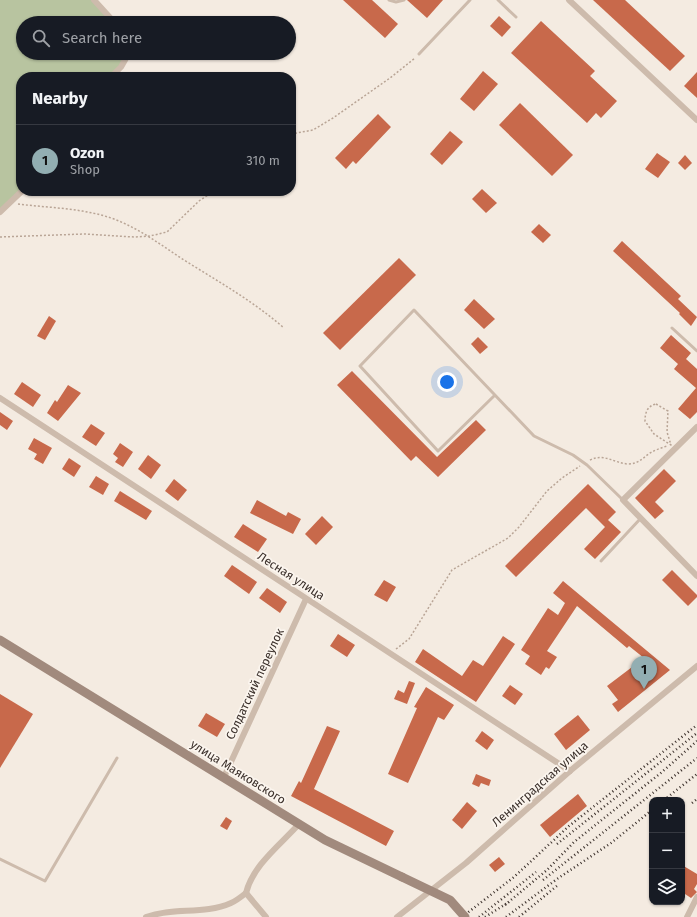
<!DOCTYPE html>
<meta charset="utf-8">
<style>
body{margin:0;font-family:"Fira Sans",sans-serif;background:#20242c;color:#f1f3f6}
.controls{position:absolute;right:12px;bottom:12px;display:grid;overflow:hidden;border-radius:8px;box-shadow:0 1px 3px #0004}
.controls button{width:36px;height:36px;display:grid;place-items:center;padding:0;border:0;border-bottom:1px solid #363941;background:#171b24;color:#f1f3f6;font:20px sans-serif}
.you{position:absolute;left:447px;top:382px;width:14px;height:14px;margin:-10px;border:3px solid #fff;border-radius:50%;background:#1a73e8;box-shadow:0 0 0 6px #1a73e833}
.badge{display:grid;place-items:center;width:26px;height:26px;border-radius:50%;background:#92aeb2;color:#111;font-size:13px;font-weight:700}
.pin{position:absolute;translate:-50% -33px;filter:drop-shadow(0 1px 2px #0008)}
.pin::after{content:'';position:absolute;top:21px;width:14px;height:12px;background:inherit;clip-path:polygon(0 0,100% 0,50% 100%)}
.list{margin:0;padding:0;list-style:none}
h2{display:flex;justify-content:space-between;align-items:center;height:52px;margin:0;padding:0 16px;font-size:17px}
h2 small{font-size:13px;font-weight:400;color:#9ea1a6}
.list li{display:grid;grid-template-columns:26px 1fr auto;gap:12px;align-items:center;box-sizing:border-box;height:72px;padding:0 16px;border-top:1px solid #363941}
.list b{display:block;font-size:15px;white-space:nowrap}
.list p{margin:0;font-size:13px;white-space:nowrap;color:#9ea1a6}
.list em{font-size:13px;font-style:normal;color:#9ea1a6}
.icon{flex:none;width:22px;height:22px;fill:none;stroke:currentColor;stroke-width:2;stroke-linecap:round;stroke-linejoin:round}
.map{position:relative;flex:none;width:697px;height:917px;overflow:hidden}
.search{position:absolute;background:#171b24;box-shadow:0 1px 3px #0004;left:16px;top:16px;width:280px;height:44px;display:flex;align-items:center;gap:10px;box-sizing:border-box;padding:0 14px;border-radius:22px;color:#9ea1a6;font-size:15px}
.panel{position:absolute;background:#171b24;box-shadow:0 1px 3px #0004;left:16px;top:72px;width:280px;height:124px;border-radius:16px}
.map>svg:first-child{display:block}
.green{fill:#b8c4a0}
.building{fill:#c8694b}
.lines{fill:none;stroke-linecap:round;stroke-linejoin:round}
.path{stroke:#b9a596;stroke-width:1.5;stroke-dasharray:2 2;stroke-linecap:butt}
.lane{stroke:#cdbbac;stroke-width:3}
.street{stroke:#cdbbac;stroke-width:6}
.secondary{stroke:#a18a7d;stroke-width:9}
.rail{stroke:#3b302b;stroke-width:2.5;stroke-dasharray:1 3;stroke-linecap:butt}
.secondary-bridge{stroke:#a18a7d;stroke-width:9}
.labels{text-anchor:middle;stroke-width:3.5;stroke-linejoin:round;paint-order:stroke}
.street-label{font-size:12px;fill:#3b302b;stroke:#fbf5ee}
</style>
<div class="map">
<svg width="697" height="917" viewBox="0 0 697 917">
<rect width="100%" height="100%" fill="#f4ebe1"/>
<path class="green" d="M0 0H94L115 23H23V53H129L111 77H21V191L0 212Z"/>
<g class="building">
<path d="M343 0H372L398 24 385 38Z"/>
<path d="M407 0H443L427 18Z"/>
<path d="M593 0H625L685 56 670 71Z"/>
<path d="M499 16 511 27 502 37 490 26Z"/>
<path d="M541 21 595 71 590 76 617 101 601 118 596 113 587 123 511 53Z"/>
<path d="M483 71 498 84 474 111 460 99Z"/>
<path d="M697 72V98L684 86Z"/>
<path d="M520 103 573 155 552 176 499 125Z"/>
<path d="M378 114 391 127 356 164 353 161 346 169 335 158Z"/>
<path d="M450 131 463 142 442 165 430 154Z"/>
<path d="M657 153 670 162 658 178 645 169Z"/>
<path d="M685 155 692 163 685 170 678 163Z"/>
<path d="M482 189 497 203 486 213 472 199Z"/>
<path d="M539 224 551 235 543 243 531 232Z"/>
<path d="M622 241 681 296 678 299 697 317 691 326 679 314 680 313 613 251Z"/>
<path d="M399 258 416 275 340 350 323 333Z"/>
<path d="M474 299 495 319 484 329 464 310Z"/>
<path d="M49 316 56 321 45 340 37 336Z"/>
<path d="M671 335 691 353 686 359 697 369V412L690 419 678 409 696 388 674 369 678 364 660 348Z"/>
<path d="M478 337 488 347 480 354 471 344Z"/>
<path d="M352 371 437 457 476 420 486 430 438 477 416 456 411 461 337 385Z"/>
<path d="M22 382 41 395 33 407 14 394Z"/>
<path d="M68 385 81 393 58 421 47 413 55 400 57 402Z"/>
<path d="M0 412 13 421 7 430 0 425Z"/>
<path d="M91 424 105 433 96 446 82 437Z"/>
<path d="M34 438 52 448 43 464 34 459 37 454 28 449Z"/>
<path d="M120 443 133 452 123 467 115 462 118 458 113 454Z"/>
<path d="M148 455 161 465 151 479 138 469Z"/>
<path d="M69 458 81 466 74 477 62 469Z"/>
<path d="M664 469 676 481 655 502 664 511 655 519 635 498Z"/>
<path d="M96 476 109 484 103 495 89 487Z"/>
<path d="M174 479 187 490 178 501 165 491Z"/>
<path d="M588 484 616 512 608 520 621 532 595 559 584 549 605 527 586 508 516 577 505 566Z"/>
<path d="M120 491 152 511 146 520 114 501Z"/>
<path d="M257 500 286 516 288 512 301 519 293 534 250 513Z"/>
<path d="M322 516 333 527 316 545 305 534Z"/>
<path d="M243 524 267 539 258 552 234 537Z"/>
<path d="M232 565 257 582 249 594 224 576Z"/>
<path d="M672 570 697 595V597L688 606 662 580Z"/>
<path d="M384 580 396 587 387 602 374 595Z"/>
<path d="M563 581 670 670 618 712 612 704 618 700 607 686 644 658 629 646 627 648 577 606 547 651 557 657 549 669 546 667 541 675 525 664 530 656 521 650 548 608 558 615 565 603 553 593Z"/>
<path d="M267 588 287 602 280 613 259 598Z"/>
<path d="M338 634 355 645 347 657 330 646Z"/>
<path d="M503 636 515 644 476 702 415 662 423 649 462 676 473 660 483 666Z"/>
<path d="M409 681 415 683 407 704 394 699 398 690 404 693Z"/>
<path d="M510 685 523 694 515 705 502 696Z"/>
<path d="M426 687 454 705 444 720 438 717 408 783 388 774 417 708 414 707Z"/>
<path d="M0 694 33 714 0 768Z"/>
<path d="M206 713 225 724 217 737 198 726Z"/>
<path d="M578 715 590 730 566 750 554 734Z"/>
<path d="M327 726 340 731 314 789 394 831 386 846 291 796 299 781 301 783Z"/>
<path d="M482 731 494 740 487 750 475 741Z"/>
<path d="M476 774 491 780 489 786 481 783 479 787 472 784Z"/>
<path d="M578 794 587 806 550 837 540 825Z"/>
<path d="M467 802 477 811 462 829 452 820Z"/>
<path d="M226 817 232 821 227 830 220 826Z"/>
<path d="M499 857 505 864 495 872 489 865Z"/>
<path d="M682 865 697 874V884L694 889 697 892 691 898 682 892Z"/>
</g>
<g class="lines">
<g class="path">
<path d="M291 134 313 130 333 118 390 78 415 58"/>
<path d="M18 204C50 208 83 208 114 219 140 229 161 245 184 260 219 282 253 301 284 328"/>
<path d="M0 237 84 234 134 237 150 236 167 232 199 201 214 191"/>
<path d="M656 404 668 411 667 432 671 445 654 434 645 421C645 413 647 406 656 404Z"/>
<path d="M590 460C604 453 614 463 628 464 638 464 643 458 650 453 655 450 661 448 667 446"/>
<path d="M396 649 409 639 452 570 508 538 519 527 547 491 562 478 580 466"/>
</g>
<g class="lane">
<path d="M389 0 396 2 404 0"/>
<path d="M498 0 516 17"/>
<path d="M419 54 470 0"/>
<path d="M672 328 697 351"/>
<path d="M495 395 438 451 360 366 414 310 534 436 573 455 587 465 623 500"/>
<path d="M601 561 641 518"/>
<path d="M0 859 45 881 117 758"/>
</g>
<g class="street">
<path d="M94 0 115 23"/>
<path d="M569 0 697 120"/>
<path d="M111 77 121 67 129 53"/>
<path d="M0 212 22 191"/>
<path d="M0 398 570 771"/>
<path d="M697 427 623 500 697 576"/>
<path d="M224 777 306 599"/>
<path d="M246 893C253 865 280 845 299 824"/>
<path d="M246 893 266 917"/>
<path d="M146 917C173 907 204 915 231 903 236 901 241 897 246 893"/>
<path d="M397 917 466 863 570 771 697 666"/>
<path d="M687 917 697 897"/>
</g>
<path class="secondary" d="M0 640 325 840 402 877"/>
<g class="rail">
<path d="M664 800 697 774"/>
<path d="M692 803 697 799"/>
<path d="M557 844 697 733"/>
<path d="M543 880 697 758"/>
<path d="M505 905 547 870 574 842 662 772 697 741"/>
<path d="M462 917 514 877 569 826 697 725"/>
<path d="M479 917 536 872"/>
<path d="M485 917 509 902"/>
<path d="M506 917 557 879 611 843 652 810"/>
<path d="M519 917 558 885"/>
</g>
<path class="secondary-bridge" d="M402 877 450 900 465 917"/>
</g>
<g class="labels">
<g class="street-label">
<text transform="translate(291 576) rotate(33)" y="4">Лесная улица</text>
<text transform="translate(255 684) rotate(-65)" y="4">Солдатский переулок</text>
<text transform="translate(238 772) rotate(32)" y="4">улица Маяковского</text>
<text transform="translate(540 784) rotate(-41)" y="4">Ленинградская улица</text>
</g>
</g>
</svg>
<div class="controls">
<button>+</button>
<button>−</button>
<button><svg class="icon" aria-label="layers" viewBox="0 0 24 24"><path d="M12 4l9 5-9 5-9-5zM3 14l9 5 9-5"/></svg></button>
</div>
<div class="you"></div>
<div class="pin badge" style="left:644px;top:689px">1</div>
<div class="search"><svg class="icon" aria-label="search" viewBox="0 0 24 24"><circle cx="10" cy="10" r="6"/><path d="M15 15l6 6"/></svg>Search here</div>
<section class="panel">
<h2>Nearby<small></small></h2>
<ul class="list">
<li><span class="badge">1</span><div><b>Ozon</b><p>Shop</p></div><em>310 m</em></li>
</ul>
</section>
</div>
